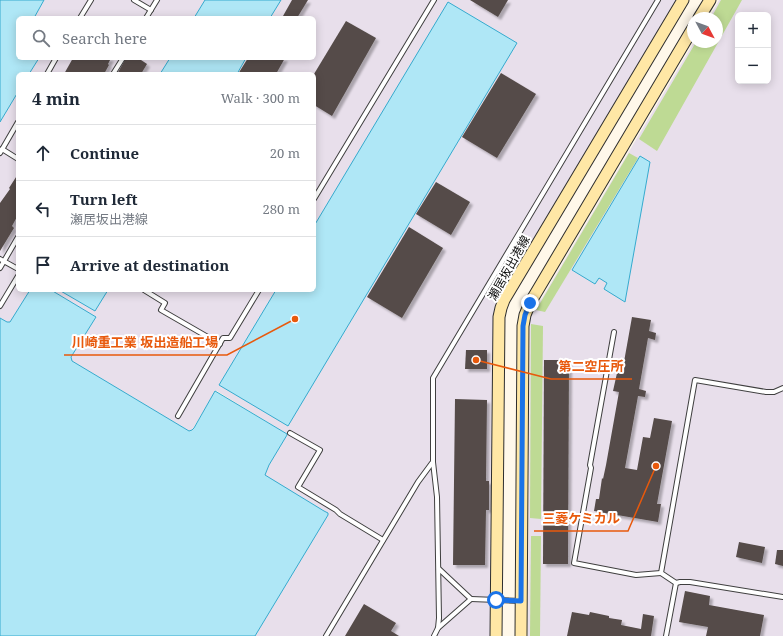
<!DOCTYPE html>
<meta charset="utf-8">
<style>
body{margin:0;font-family:"Noto Serif","Noto Sans JP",serif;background:#f2f2f3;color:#1f2937}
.controls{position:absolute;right:12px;top:12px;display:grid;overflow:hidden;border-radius:6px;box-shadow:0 2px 10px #0003}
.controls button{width:36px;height:36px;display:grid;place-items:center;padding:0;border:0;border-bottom:1px solid #e0e1e3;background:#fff;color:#1f2937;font:20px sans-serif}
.compass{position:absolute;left:687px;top:12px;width:36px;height:36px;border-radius:50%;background:#fff;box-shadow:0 2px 10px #0003;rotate:131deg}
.stop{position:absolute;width:12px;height:12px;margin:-9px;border:3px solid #1a73e8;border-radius:50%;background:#fff}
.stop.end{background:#1a73e8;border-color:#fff;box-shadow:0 1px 4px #0008}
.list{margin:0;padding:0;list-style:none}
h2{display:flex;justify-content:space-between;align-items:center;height:52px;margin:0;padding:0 16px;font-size:17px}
h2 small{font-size:13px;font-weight:400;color:#747a83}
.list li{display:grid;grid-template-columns:26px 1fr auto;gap:12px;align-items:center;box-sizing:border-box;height:56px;padding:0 16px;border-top:1px solid #e0e1e3}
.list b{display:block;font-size:15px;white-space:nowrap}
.list p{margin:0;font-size:13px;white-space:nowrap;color:#747a83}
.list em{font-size:13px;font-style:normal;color:#747a83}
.icon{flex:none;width:22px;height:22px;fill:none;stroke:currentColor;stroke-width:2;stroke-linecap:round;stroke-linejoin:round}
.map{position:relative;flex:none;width:783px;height:636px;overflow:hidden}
.search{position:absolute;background:#fff;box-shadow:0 2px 10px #0003;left:16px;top:16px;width:300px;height:44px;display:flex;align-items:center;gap:10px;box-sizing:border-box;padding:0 14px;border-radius:6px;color:#747a83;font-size:15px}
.panel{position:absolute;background:#fff;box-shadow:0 2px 10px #0003;left:16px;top:72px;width:300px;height:220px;border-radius:6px}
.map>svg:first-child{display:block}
.industrial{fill:#e8dfeb;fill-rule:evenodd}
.forest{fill:#beda94}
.water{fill:#afe7f6;stroke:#35aace}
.building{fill:#544b48;filter:url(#shadow)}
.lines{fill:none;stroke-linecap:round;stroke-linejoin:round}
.lane-casing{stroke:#3f3f3f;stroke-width:6}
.secondary-casing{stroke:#2e2e2e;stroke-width:13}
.lane{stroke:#fff;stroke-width:4}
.secondary{stroke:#ffe7a5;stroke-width:11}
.route{stroke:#1a73e8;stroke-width:5}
.labels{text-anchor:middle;stroke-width:4;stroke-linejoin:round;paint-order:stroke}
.street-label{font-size:12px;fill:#0c0c0c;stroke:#fff}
.leader{fill:none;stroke:#e8590c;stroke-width:1.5}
.callout-dot{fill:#e8590c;stroke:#fff;stroke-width:1.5}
.callout-label{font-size:13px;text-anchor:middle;font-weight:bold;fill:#e8590c;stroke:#fff;stroke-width:4;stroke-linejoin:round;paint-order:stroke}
</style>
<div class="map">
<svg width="783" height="636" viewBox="0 0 783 636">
<defs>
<filter id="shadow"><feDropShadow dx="3" dy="3" stdDeviation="1" flood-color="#0004"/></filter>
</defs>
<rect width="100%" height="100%" fill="#fff8ea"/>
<g class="industrial">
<path d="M44 0H677L496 307 494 636H255L328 514 324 511 267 478 264 475 269 465 287 435V434L217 391 215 392 192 430 189 431 72 361 71 357 96 317 51 290H314V74H29L39 58H314V18H34Z"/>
<path d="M719 0H783V636H528L530 318 694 42H717V18H709ZM738 15H768V81H738Z"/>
<path d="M18 92V290H30L12 320 8 323 0 318V122Z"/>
</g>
<g class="forest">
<path d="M721 0H742L657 151 639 139 696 42H717V18H711Z"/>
<path d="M629 153 638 158 545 312 536 310Z"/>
<path d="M531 324 543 326 541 519 530 518Z"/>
<path d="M531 536H541L540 636H530Z"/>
</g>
<g class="water">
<path d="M0 0H44L34 18H18V58H39L29 74H18V92L0 122Z"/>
<path d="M205 0H281L270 18H194Z"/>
<path d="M448 2 517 43 288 426 219 385 276 290H314V226Z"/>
<path d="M170 58H246L237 74H160Z"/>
<path d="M640 156 650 162 625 302 604 289 607 283 599 278 595 284 572 270Z"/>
<path d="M30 290H51L96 317 71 357 72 361 189 431 192 430 194 428 215 391 287 434V435L269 465 265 475 324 511 328 513V515L255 636H0V318L7 322H10Z"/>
<path d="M59 290H108L95 311Z"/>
</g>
<g class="building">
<path d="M292 0H308L297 18H287L283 16Z"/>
<path d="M470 0H508L498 17Z"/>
<path d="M346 21 376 38 332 116 314 105V74Z"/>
<path d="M73 58H111L108 64 109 65 104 74H64Z"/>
<path d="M126 58H138L147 64 141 74H117Z"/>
<path d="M248 58H285L276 74H238Z"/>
<path d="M501 73 536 94 497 158 462 137Z"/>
<path d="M18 174V215L12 226 14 228 0 251V203L10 189 9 188Z"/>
<path d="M436 182 470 202 451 235 416 214Z"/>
<path d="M409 227 443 248 402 318 367 297Z"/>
<path d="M632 317 651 320 649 331 656 333 655 340 648 338 639 389 646 391 645 397 638 396 625 468 637 470 643 437 650 438 654 418 672 421 657 504H661L658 522 594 511 596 499H599L602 478 603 479 606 465 619 392 613 391 617 373H622Z"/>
<path d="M466 350H487V369H465Z"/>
<path d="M544 360H569L568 564H543Z"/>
<path d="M455 399 487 400 486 481H489V510H486L485 565H453Z"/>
<path d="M739 542 765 547 762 563 736 557Z"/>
<path d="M777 550H783V566L775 564Z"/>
<path d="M685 591 710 596 709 605 764 615 760 636H706L708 627 679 622Z"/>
<path d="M364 604 396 623 391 631 399 636H345Z"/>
<path d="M572 612 589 615 590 612 609 616V618L622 620 621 625 641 629 643 614 654 616 651 636H567Z"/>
</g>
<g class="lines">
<defs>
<g id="lane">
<path d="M134 0 151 10"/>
<path d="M80 18 91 0"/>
<path d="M146 18 157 0"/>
<path d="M47 74 56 58"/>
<path d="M113 74 123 58"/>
<path d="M2 149 18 159"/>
<path d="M0 153 18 122"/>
<path d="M314 199 434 0"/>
<path d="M0 259 18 269"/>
<path d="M0 268 18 237"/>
<path d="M144 290 165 303 161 310 220 344"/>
<path d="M0 306 18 276"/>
<path d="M614 332 590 465 591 468 574 563 636 575 661 573"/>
<path d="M178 416 223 338H230L259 290"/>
<path d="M290 433 320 450 298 487 336 510 340 514 383 540"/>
<path d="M676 583 661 573 695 380 766 392H774L783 388"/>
<path d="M676 583 680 582H690L783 597"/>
<path d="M471 599 521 601"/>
<path d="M438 628 471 599 439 569"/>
<path d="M326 636 418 482 432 463"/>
<path d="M434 636 438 628 439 618 437 497 433 462V378L658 0"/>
<path d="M666 636 676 583"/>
</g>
<g id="secondary">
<path d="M699 18 710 0"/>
<path d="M496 636 499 317 501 308 504 300 683 0"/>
<path d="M521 636 523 326 525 315 530 303 693 28"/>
</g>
</defs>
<use href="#lane" class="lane-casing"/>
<use href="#secondary" class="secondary-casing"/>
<use href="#lane" class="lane"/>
<use href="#secondary" class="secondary"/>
</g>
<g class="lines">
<path class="route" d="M496 600 521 601 523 326 525 315 530 303"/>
</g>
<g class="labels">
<g class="street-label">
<text transform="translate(509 268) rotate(-61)" y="4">瀬居坂出港線</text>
</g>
</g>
<path class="leader" d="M295 319L227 355H64M476 360L551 379H632M656 466L628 531H534"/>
<g class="callout-dot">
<circle cx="295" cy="319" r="4"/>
<circle cx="476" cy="360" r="4"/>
<circle cx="656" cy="466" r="4"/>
</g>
<g class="callout-label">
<text x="145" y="347">川崎重工業 坂出造船工場</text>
<text x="591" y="371">第二空圧所</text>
<text x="581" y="523">三菱ケミカル</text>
</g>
</svg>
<div class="controls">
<button>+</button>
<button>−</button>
</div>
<svg class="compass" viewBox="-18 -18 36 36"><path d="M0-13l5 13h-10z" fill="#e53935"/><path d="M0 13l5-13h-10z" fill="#747a83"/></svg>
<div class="stop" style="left:496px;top:600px"></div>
<div class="stop end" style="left:530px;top:303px"></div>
<div class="search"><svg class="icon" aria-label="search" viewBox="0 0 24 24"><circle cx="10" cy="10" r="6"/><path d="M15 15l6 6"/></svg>Search here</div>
<section class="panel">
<h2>4 min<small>Walk · 300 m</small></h2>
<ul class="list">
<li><svg class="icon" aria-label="ahead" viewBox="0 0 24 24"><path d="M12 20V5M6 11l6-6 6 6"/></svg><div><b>Continue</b></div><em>20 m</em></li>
<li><svg class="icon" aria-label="left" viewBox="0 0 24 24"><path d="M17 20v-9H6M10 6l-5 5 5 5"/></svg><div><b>Turn left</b><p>瀬居坂出港線</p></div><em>280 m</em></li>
<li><svg class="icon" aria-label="arrive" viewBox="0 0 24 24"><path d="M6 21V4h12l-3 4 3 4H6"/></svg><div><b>Arrive at destination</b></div></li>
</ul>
</section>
</div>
